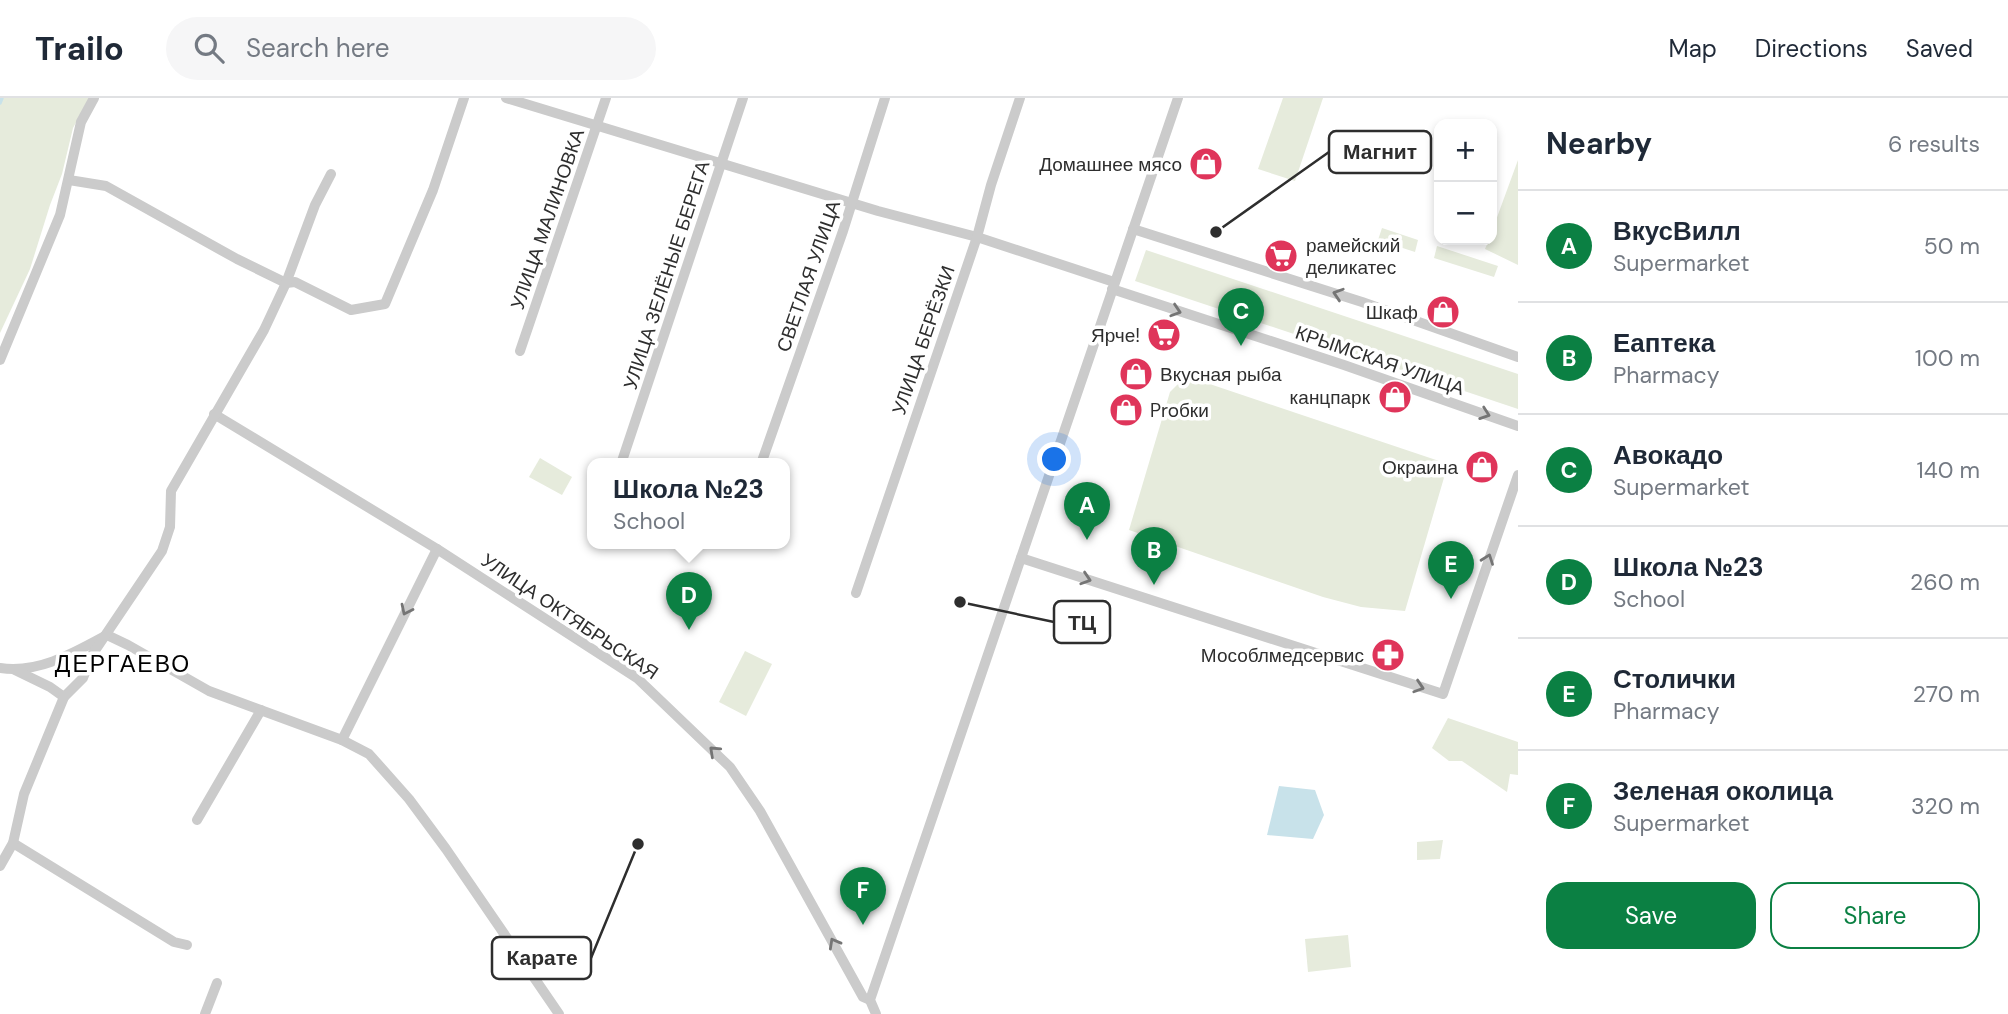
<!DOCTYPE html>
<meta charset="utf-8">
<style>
body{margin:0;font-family:"DM Sans",sans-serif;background:#f6f6f7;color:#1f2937}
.controls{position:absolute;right:21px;top:21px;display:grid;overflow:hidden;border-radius:14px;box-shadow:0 4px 10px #0003}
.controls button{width:63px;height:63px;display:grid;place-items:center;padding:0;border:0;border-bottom:2px solid #e0e1e3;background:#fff;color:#1f2937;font:35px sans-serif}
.you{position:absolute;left:1055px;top:362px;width:24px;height:24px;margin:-18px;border:5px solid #fff;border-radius:50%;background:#1a73e8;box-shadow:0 0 0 10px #1a73e833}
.badge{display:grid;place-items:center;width:46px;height:46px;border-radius:50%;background:#0b8043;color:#fff;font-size:23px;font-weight:700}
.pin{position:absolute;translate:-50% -58px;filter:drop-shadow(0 2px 4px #0008)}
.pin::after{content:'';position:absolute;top:37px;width:24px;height:21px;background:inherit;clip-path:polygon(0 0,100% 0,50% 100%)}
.popup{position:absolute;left:587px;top:360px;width:203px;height:91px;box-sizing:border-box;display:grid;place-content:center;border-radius:14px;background:#fff;filter:drop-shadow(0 2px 5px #0005);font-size:23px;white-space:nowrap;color:#747a83}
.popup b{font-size:26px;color:#1f2937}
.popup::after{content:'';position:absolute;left:50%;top:100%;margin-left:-14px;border:14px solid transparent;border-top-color:#fff}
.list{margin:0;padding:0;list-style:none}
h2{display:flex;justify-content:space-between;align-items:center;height:91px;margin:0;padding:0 28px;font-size:30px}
h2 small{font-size:23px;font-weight:400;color:#747a83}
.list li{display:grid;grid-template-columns:46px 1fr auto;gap:21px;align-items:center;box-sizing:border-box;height:112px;padding:0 28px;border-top:2px solid #e0e1e3}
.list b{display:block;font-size:26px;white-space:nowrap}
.list p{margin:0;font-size:23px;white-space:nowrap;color:#747a83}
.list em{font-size:23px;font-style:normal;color:#747a83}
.actions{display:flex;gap:14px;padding:21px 28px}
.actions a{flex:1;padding:16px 0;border:2px solid #0b8043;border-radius:21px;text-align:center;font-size:24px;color:#0b8043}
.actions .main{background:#0b8043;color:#fff}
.icon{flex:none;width:38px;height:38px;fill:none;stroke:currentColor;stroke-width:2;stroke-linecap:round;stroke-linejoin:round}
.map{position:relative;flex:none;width:1518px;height:916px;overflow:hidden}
header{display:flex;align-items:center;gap:42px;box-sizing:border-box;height:98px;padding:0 35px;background:#fff;border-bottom:2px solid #e0e1e3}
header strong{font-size:33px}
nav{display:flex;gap:38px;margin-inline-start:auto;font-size:24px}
.search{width:490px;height:63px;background:#f6f6f7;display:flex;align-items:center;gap:18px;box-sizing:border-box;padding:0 24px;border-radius:38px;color:#747a83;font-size:26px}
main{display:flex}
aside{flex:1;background:#fff}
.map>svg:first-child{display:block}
.green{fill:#e6ebdc}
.water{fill:#c8e2ea}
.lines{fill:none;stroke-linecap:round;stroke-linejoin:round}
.stream{stroke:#c8e2ea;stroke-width:3.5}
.street{stroke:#cbcbcb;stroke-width:10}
.oneway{stroke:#757575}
.labels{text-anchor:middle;stroke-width:7;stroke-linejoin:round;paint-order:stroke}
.poi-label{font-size:19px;fill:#2e2e2e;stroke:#fff;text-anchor:end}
.street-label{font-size:19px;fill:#2e2e2e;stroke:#fff}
.quarter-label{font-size:23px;letter-spacing:2px;fill:#000;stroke:#fff}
.leader{fill:none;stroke:#2e2e2e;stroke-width:2.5}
.callout-dot{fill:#2e2e2e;stroke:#fff;stroke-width:2.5}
.callout{fill:#fff;stroke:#2e2e2e;stroke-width:2.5}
.callout-label{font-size:21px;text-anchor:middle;font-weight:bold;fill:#2e2e2e}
</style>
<header>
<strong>Trailo</strong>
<div class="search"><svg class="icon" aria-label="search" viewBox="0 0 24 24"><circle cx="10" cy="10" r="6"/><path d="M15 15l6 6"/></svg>Search here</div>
<nav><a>Map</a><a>Directions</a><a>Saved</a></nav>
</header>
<main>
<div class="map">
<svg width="1518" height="916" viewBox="0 0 1518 916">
<rect width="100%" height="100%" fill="#fff"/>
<g class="green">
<path d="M0 0H89L73 30 62 76 50 107 30 171 0 235Z"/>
<path d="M1283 0H1323L1295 83 1258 71Z"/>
<path d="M1518 62V167L1485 151 1489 142H1492V133Z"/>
<path d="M1382 130 1418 142 1415 154 1378 142Z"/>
<path d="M1437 148 1498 168 1494 179 1434 160Z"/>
<path d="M1146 152 1518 276V311L1135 183Z"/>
<path d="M1186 278 1448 366 1405 513 1361 509 1323 499 1129 432 1170 294Z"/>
<path d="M540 360 572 379 562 397 529 379Z"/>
<path d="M745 553 772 566 746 618 719 604Z"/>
<path d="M1448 620 1518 644V677L1510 676 1507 694 1462 663H1449L1432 650Z"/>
<path d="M1443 742 1440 761 1417 762V744Z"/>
<path d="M1348 837 1351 869 1308 874 1305 841Z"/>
</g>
<path class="water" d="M1279 688 1315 692 1324 717 1313 741 1267 737Z"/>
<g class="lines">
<path class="stream" d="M0 5 2 0"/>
<g class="street">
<path d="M506 0 878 113 977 139 1114 184"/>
<path d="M69 82 106 88 237 161 286 185 295 184 351 212 385 206 433 92 464 0"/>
<path d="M1133 131 1362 204 1518 259"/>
<path d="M1112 191 1344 267 1518 328"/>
<path d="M520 253 606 0"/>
<path d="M0 262 60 117 81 24 94 0"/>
<path d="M214 316 437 451 637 580 730 669 760 713 863 899 870 902"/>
<path d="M621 366 743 0"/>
<path d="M761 366 843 133 885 0"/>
<path d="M1021 460 1443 596 1518 377"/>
<path d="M856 495 977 139 991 87 1020 0"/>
<path d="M0 570C38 576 74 555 107 537L128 547 209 593 342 642 369 656 409 701 446 751 559 916"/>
<path d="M15 572 50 589 64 599"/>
<path d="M342 642 437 451"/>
<path d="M197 722 261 612"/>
<path d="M13 745 174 844 187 847"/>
<path d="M0 768 13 745 24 696 64 599 83 580 92 557 162 453 170 429 171 393 264 232 286 185 315 107 331 76"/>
<path d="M205 916 217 885"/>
<path d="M876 916 870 902 1178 0"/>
</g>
</g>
<defs><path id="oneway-chevron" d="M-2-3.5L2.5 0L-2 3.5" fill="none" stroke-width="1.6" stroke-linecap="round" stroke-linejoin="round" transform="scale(1.75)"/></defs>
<g class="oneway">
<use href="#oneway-chevron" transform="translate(1338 196) rotate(-162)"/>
<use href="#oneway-chevron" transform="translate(1176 213) rotate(18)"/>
<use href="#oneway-chevron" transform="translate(1485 316) rotate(19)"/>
<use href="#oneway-chevron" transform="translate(1488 461) rotate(-70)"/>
<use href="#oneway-chevron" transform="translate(1086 481) rotate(18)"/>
<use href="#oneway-chevron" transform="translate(406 512) rotate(116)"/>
<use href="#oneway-chevron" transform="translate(1419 589) rotate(18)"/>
<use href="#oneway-chevron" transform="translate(714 653) rotate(-137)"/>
<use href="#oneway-chevron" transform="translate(834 845) rotate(-119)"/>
</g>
<defs>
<symbol id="shop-disc" viewBox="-11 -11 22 22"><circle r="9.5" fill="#df355a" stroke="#fff"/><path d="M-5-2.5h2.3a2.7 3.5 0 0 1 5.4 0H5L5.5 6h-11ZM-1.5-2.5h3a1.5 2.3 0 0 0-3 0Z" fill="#fff"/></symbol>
<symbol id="supermarket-disc" viewBox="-11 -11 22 22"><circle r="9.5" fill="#df355a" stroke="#fff"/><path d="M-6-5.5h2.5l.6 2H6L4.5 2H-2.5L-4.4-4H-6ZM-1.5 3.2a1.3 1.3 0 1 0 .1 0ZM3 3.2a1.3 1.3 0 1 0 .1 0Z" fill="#fff"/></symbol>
<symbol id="pharmacy-disc" viewBox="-11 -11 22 22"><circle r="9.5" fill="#df355a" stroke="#fff"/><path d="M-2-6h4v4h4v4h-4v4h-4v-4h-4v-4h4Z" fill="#fff"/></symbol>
</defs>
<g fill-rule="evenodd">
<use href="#shop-disc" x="1187" y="47" width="38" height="38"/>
<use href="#supermarket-disc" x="1262" y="139" width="38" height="38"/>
<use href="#shop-disc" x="1424" y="195" width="38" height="38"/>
<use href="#supermarket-disc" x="1145" y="218" width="38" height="38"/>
<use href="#shop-disc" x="1117" y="257" width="38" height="38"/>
<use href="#shop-disc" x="1376" y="280" width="38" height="38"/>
<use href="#shop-disc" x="1107" y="293" width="38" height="38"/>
<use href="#shop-disc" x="1463" y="350" width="38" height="38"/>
<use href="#pharmacy-disc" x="1369" y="538" width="38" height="38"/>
</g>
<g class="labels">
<g class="poi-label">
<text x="1182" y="73">Домашнее мясо</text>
<text x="1306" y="154" text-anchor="start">рамейский<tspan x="1306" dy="22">деликатес</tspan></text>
<text x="1418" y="221">Шкаф</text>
<text x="1140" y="244">Ярче!</text>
<text x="1160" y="283" text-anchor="start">Вкусная рыба</text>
<text x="1370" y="306">канцпарк</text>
<text x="1150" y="319" text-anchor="start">Proбки</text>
<text x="1458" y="376">Окраина</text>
<text x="1364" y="564">Мособлмедсервис</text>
</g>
<g class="street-label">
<text transform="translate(547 121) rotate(-71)" y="7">УЛИЦА МАЛИНОВКА</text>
<text transform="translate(666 177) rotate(-72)" y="7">УЛИЦА ЗЕЛЁНЫЕ БЕРЕГА</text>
<text transform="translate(808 178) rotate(-71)" y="7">СВЕТЛАЯ УЛИЦА</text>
<text transform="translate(923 242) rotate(-71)" y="7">УЛИЦА БЕРЁЗКИ</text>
<text transform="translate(1380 262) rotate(19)" y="7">КРЫМСКАЯ УЛИЦА</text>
<text transform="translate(570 518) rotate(34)" y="7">УЛИЦА ОКТЯБРЬСКАЯ</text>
</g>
<g class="quarter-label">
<text x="123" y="574">ДЕРГАЕВО</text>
</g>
</g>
<path class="leader" d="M1216 134L1329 54M960 504L1054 524M638 746L591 860"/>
<g class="callout-dot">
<circle cx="1216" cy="134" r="7"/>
<circle cx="960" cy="504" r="7"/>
<circle cx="638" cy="746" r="7"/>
</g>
<g class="callout">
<rect x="1329" y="33" width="102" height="42" rx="7"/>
<rect x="1054" y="503" width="56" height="42" rx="7"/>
<rect x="492" y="839" width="99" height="42" rx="7"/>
</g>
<g class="callout-label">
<text x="1380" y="61">Магнит</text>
<text x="1082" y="532">ТЦ</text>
<text x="542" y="867">Карате</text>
</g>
</svg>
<div class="controls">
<button>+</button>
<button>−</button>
</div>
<div class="you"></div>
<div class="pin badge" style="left:1087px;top:442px">A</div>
<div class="pin badge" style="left:1154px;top:487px">B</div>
<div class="pin badge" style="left:1241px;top:248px">C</div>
<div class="pin badge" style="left:689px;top:532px">D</div>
<div class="popup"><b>Школа №23</b>School</div>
<div class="pin badge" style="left:1451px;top:501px">E</div>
<div class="pin badge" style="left:863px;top:827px">F</div>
</div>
<aside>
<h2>Nearby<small>6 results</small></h2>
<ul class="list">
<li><span class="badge">A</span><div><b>ВкусВилл</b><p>Supermarket</p></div><em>50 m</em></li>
<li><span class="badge">B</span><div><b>Еаптека</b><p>Pharmacy</p></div><em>100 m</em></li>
<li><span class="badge">C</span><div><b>Авокадо</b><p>Supermarket</p></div><em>140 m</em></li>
<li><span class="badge">D</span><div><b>Школа №23</b><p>School</p></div><em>260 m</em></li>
<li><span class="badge">E</span><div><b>Столички</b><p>Pharmacy</p></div><em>270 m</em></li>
<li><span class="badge">F</span><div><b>Зеленая околица</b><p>Supermarket</p></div><em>320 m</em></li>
</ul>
<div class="actions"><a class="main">Save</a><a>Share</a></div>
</aside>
</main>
